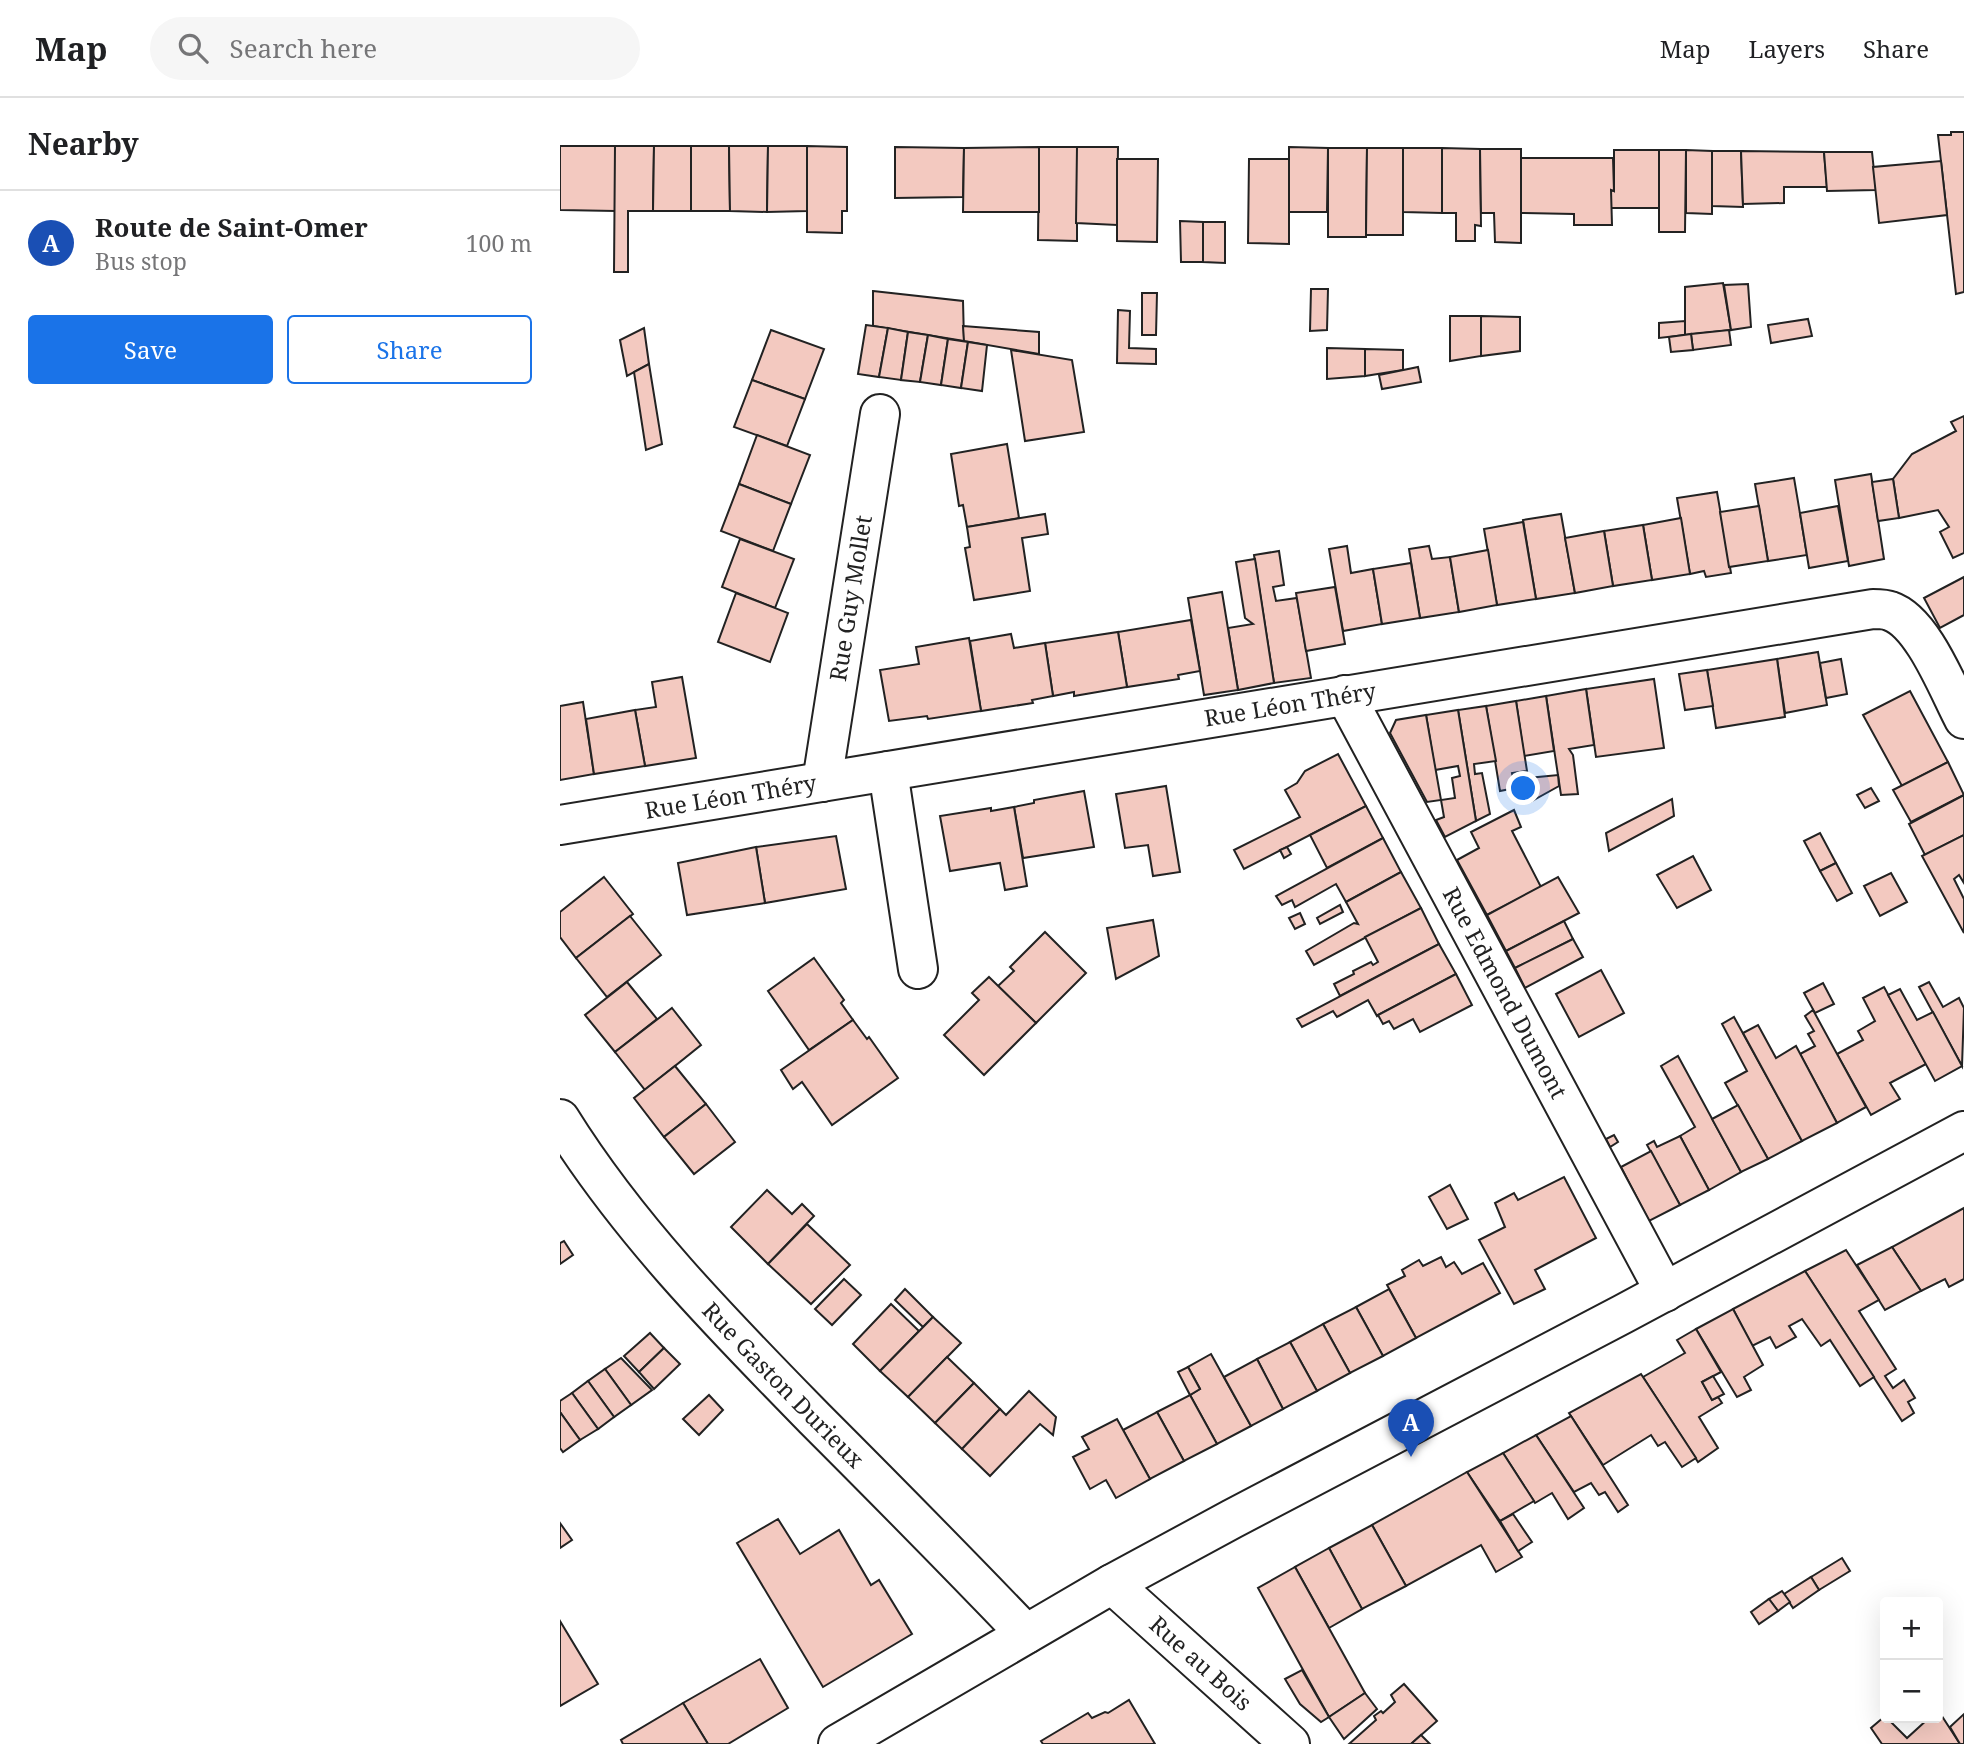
<!DOCTYPE html>
<meta charset="utf-8">
<style>
body{margin:0;font-family:"Noto Serif",serif;background:#f6f6f6;color:#202124}
.controls{position:absolute;right:21px;bottom:21px;display:grid;overflow:hidden;border-radius:7px;box-shadow:0 7px 28px #0002}
.controls button{width:63px;height:63px;display:grid;place-items:center;padding:0;border:0;border-bottom:2px solid #e0e0e0;background:#fff;color:#202124;font:35px sans-serif}
.you{position:absolute;left:964px;top:691px;width:24px;height:24px;margin:-18px;border:5px solid #fff;border-radius:50%;background:#1a73e8;box-shadow:0 0 0 10px #1a73e833}
.badge{display:grid;place-items:center;width:46px;height:46px;border-radius:50%;background:#1a73e8;color:#fff;font-size:23px;font-weight:700}
.pin{position:absolute;translate:-50% -58px;filter:drop-shadow(0 2px 4px #0008)}
.pin::after{content:'';position:absolute;top:37px;width:24px;height:21px;background:inherit;clip-path:polygon(0 0,100% 0,50% 100%)}
.list{margin:0;padding:0;list-style:none}
h2{display:flex;justify-content:space-between;align-items:center;height:91px;margin:0;padding:0 28px;font-size:30px}
h2 small{font-size:23px;font-weight:400;color:#757577}
.list li{display:grid;grid-template-columns:46px 1fr auto;gap:21px;align-items:center;box-sizing:border-box;height:105px;padding:0 28px;border-top:2px solid #e0e0e0}
.list b{display:block;font-size:26px;white-space:nowrap}
.list p{margin:0;font-size:23px;white-space:nowrap;color:#757577}
.list em{font-size:23px;font-style:normal;color:#757577}
.actions{display:flex;gap:14px;padding:21px 28px}
.actions a{flex:1;padding:16px 0;border:2px solid #1a73e8;border-radius:7px;text-align:center;font-size:24px;color:#1a73e8}
.actions .main{background:#1a73e8;color:#fff}
.icon{flex:none;width:38px;height:38px;fill:none;stroke:currentColor;stroke-width:2;stroke-linecap:round;stroke-linejoin:round}
.map{position:relative;flex:none;width:1404px;height:1646px;overflow:hidden}
header{display:flex;align-items:center;gap:42px;box-sizing:border-box;height:98px;padding:0 35px;background:#fff;border-bottom:2px solid #e0e0e0}
header strong{font-size:33px}
nav{display:flex;gap:38px;margin-inline-start:auto;font-size:24px}
.search{width:490px;height:63px;background:#f6f6f6;display:flex;align-items:center;gap:18px;box-sizing:border-box;padding:0 24px;border-radius:38px;color:#757577;font-size:26px}
main{display:flex}
aside{flex:1;background:#fff}
.map>svg:first-child{display:block}
.building{fill:#f3c9c0;stroke:#222;stroke-width:2}
.lines{fill:none;stroke-linecap:round;stroke-linejoin:round}
.street-casing{stroke:#222;stroke-width:42}
.secondary-casing{stroke:#222;stroke-width:42}
.street{stroke:#fff;stroke-width:38}
.secondary{stroke:#fff;stroke-width:38}
.labels{text-anchor:middle;stroke-width:5;stroke-linejoin:round;paint-order:stroke}
.street-label{font-size:23px;fill:#222;stroke:#fff}
</style>
<header>
<strong>Map</strong>
<div class="search"><svg class="icon" aria-label="search" viewBox="0 0 24 24"><circle cx="10" cy="10" r="6"/><path d="M15 15l6 6"/></svg>Search here</div>
<nav><a>Map</a><a>Layers</a><a>Share</a></nav>
</header>
<main>
<aside>
<h2>Nearby<small></small></h2>
<ul class="list">
<li><span class="badge" style="background:#1a4fb4">A</span><div><b>Route de Saint-Omer</b><p>Bus stop</p></div><em>100 m</em></li>
</ul>
<div class="actions"><a class="main">Save</a><a>Share</a></div>
</aside>
<div class="map">
<svg width="1404" height="1646" viewBox="0 0 1404 1646">
<rect width="100%" height="100%" fill="#fff"/>
<g class="building">
<path d="M1391 34H1404V194L1396 196 1378 37H1391Z"/>
<path d="M0 48H55V113L0 112Z"/>
<path d="M55 48H94L93 113H68V174H54Z"/>
<path d="M94 48H131V113H93Z"/>
<path d="M131 48H169L170 113H131Z"/>
<path d="M169 48H208L207 114 170 113Z"/>
<path d="M208 48H247V113L207 114Z"/>
<path d="M247 48 287 49V113H282V135L247 134Z"/>
<path d="M335 49 404 50 403 99 335 100Z"/>
<path d="M479 49H517V143L478 142Z"/>
<path d="M479 49V114H403L404 50Z"/>
<path d="M517 49H558L557 127 516 125Z"/>
<path d="M729 49 768 50 767 114H729Z"/>
<path d="M768 50H807L806 139H768Z"/>
<path d="M807 50H843V137H806Z"/>
<path d="M843 50H882V115L843 114Z"/>
<path d="M882 50 920 51 921 128 915 127V143H896V115H882Z"/>
<path d="M920 51H961V145L935 144 934 115H921Z"/>
<path d="M1054 52H1099V110H1051V92L1054 93Z"/>
<path d="M1099 52H1126L1125 134H1099Z"/>
<path d="M1126 52 1152 53V116L1126 115Z"/>
<path d="M1152 53H1181L1183 109 1152 108Z"/>
<path d="M1181 53 1264 54 1267 89H1224V105L1183 106Z"/>
<path d="M1264 54H1312L1316 92 1267 93Z"/>
<path d="M961 60H1053L1054 93 1051 92 1052 127H1014V116L961 115Z"/>
<path d="M557 61H598L597 144 557 143Z"/>
<path d="M689 61H729V146L688 145Z"/>
<path d="M1381 63 1387 117 1319 125 1313 69Z"/>
<path d="M620 123 643 124V164H621Z"/>
<path d="M643 124H665V165L643 164Z"/>
<path d="M1163 185 1171 232 1125 237V189Z"/>
<path d="M1188 186 1191 229 1171 232 1164 187Z"/>
<path d="M751 191H768L767 232 750 233Z"/>
<path d="M313 193 403 203 404 243 313 228Z"/>
<path d="M582 195H597L596 237H582Z"/>
<path d="M558 212 570 213 569 250 596 251V266L557 265Z"/>
<path d="M890 218H921V258L890 263Z"/>
<path d="M921 218 960 219V253L921 258Z"/>
<path d="M1248 221 1252 238 1211 245 1208 227Z"/>
<path d="M1125 223V237L1099 240V225Z"/>
<path d="M306 227 328 230 319 279 298 276Z"/>
<path d="M403 228 479 234V256L404 243Z"/>
<path d="M84 230 89 266 67 278 60 242Z"/>
<path d="M328 230 348 234 341 282 319 279Z"/>
<path d="M211 232 264 251 245 301 192 282Z"/>
<path d="M1169 232 1171 247 1133 252 1131 236Z"/>
<path d="M348 234 368 237 360 284 341 282Z"/>
<path d="M1131 236 1133 252 1111 254 1109 239Z"/>
<path d="M368 237 388 241 381 287 360 284Z"/>
<path d="M388 241 408 244 401 290 381 287Z"/>
<path d="M408 244 427 247 422 293 401 290Z"/>
<path d="M767 250 805 251V278L767 281Z"/>
<path d="M805 251 843 252V272L805 278Z"/>
<path d="M451 252 512 262 524 334 465 343Z"/>
<path d="M89 266 102 346 86 352 74 274Z"/>
<path d="M858 269 861 284 822 291 819 277Z"/>
<path d="M192 282 245 301 227 348 174 329Z"/>
<path d="M1404 318V455L1393 460 1380 434 1389 429 1378 412 1339 420 1333 381 1352 356 1396 333 1391 324Z"/>
<path d="M197 337 250 357 231 406 179 386Z"/>
<path d="M447 346 459 420 407 429 403 407 399 408 391 356Z"/>
<path d="M1311 376 1324 461 1289 468 1275 382Z"/>
<path d="M1234 380 1247 457 1208 463 1195 386Z"/>
<path d="M1333 381 1339 420 1318 423 1312 384Z"/>
<path d="M179 386 231 406 213 453 161 433Z"/>
<path d="M1157 394 1171 475 1146 479 1144 473 1130 476 1117 400Z"/>
<path d="M1199 408 1208 463 1169 469 1160 414Z"/>
<path d="M1278 408 1288 463 1249 470 1240 415Z"/>
<path d="M485 416 488 436 462 440 470 493 414 502 405 450 410 449 407 429Z"/>
<path d="M1001 416 1015 495 976 501 963 422Z"/>
<path d="M1121 420 1130 476 1092 482 1083 427Z"/>
<path d="M963 424 976 501 937 507 924 431Z"/>
<path d="M1083 427 1092 482 1053 488 1044 433Z"/>
<path d="M1044 433 1053 488 1015 495 1005 440Z"/>
<path d="M180 441 234 461 215 510 162 489Z"/>
<path d="M787 448 791 475 813 471 822 526 783 533 769 451Z"/>
<path d="M869 448 872 461 890 459 899 514 860 520 849 451Z"/>
<path d="M928 452 937 507 899 514 890 459Z"/>
<path d="M719 453 724 487 713 489 716 503 737 500 751 580 714 585 694 457Z"/>
<path d="M695 461 714 585 678 592 668 530 693 526 685 520 676 464Z"/>
<path d="M851 465 860 520 822 526 813 471Z"/>
<path d="M1404 479V517L1380 530 1364 500Z"/>
<path d="M775 489 785 546 746 553 736 495Z"/>
<path d="M662 494 678 592 644 597 628 500Z"/>
<path d="M176 495 228 515 210 564 158 544Z"/>
<path d="M631 522 640 573 618 577 619 581 567 589 558 534Z"/>
<path d="M558 534 567 589 514 598V594L493 598 485 545Z"/>
<path d="M451 536 454 550 485 545 493 598 472 602 473 605 421 613 410 543Z"/>
<path d="M409 540 421 613 368 621 367 618 329 623 320 572 359 566 356 549Z"/>
<path d="M1258 554 1267 607 1225 615 1217 561Z"/>
<path d="M1217 561 1225 619 1156 630 1147 572Z"/>
<path d="M1281 561 1287 596 1266 600 1260 565Z"/>
<path d="M1147 572 1153 608 1125 612 1119 576Z"/>
<path d="M122 579 136 660 85 668 75 612 96 609 92 584Z"/>
<path d="M1094 581 1104 650 1036 659 1026 591Z"/>
<path d="M1026 591 1034 647 1009 651 1013 657 1018 696 1001 697 986 598Z"/>
<path d="M1350 593 1388 664 1342 688 1303 617Z"/>
<path d="M986 598 994 653 964 658 956 603Z"/>
<path d="M956 603 967 673 952 675 955 690 940 693 926 608Z"/>
<path d="M23 604 34 676 0 682V608Z"/>
<path d="M926 608 936 663 914 666 915 676 922 675 930 716 916 723 898 612Z"/>
<path d="M75 612 85 668 34 676 26 621Z"/>
<path d="M898 612 916 723 885 739 876 722 884 719 881 702 895 700 892 680 900 678 898 668 875 672 866 617Z"/>
<path d="M866 617 881 702 867 704 830 635 836 622Z"/>
<path d="M778 656 806 708 684 771 674 752 740 719 725 692 737 685 745 673Z"/>
<path d="M1388 664 1404 697 1351 724 1333 692Z"/>
<path d="M998 677 999 688 972 703 968 680Z"/>
<path d="M606 688 620 774 593 778 588 747 565 750 556 696Z"/>
<path d="M1311 690 1319 703 1305 710 1297 697Z"/>
<path d="M524 693 534 749 463 760 454 709 474 705V702Z"/>
<path d="M1404 697V737L1365 757 1349 726Z"/>
<path d="M1112 701 1114 718 1049 753 1046 735Z"/>
<path d="M806 708 823 740 767 770 750 737Z"/>
<path d="M454 709 467 788 445 792 440 765 390 773 380 718 431 710V713Z"/>
<path d="M954 712 961 729 952 733 981 789 927 817 897 762 919 750 911 734Z"/>
<path d="M1260 735 1276 765 1260 773 1244 743Z"/>
<path d="M1404 737V785L1399 777 1394 781 1404 801V835L1362 758Z"/>
<path d="M276 738 286 791 205 805 196 749Z"/>
<path d="M823 740 841 774 786 804 776 786 735 809 732 802 722 807 716 798Z"/>
<path d="M196 749 205 805 127 817 118 765Z"/>
<path d="M727 749 731 756 724 760 720 752Z"/>
<path d="M1133 758 1151 792 1117 810 1097 777Z"/>
<path d="M1276 765 1292 795 1277 803 1260 773Z"/>
<path d="M841 774 861 810 754 867 746 853 794 825 798 826 786 804Z"/>
<path d="M1331 775 1347 804 1320 818 1304 788Z"/>
<path d="M44 779 73 816 16 860 0 839V814Z"/>
<path d="M998 779 1019 815 946 853 927 817Z"/>
<path d="M780 807 783 814 760 826 757 820Z"/>
<path d="M861 810 879 846 780 898 774 886 794 876 793 873 811 864 813 867 818 864 805 839Z"/>
<path d="M740 815 745 826 735 831 729 820Z"/>
<path d="M70 818 101 857 47 899 16 860Z"/>
<path d="M593 822 599 858 556 881 547 830Z"/>
<path d="M1004 823 1013 841 955 870 946 853Z"/>
<path d="M485 834 526 875 476 925 438 888 454 873 450 869Z"/>
<path d="M1013 841 1023 859 965 890 955 870Z"/>
<path d="M879 846 896 876 818 917 817 918 808 902 777 919 773 913 742 929 737 921Z"/>
<path d="M254 860 284 902 281 905 293 922 249 952 208 893Z"/>
<path d="M1041 872 1064 915 1019 939 996 896Z"/>
<path d="M896 876 912 907 860 934 853 921 834 931 829 923 823 926 818 917Z"/>
<path d="M429 879 476 925 424 977 384 937 419 902 412 895Z"/>
<path d="M67 884 97 921 55 954 25 917Z"/>
<path d="M1369 884 1383 909 1399 900 1404 910 1402 968 1359 889Z"/>
<path d="M1263 885 1274 906 1255 915 1244 895Z"/>
<path d="M1324 889 1366 966 1330 985 1340 1001 1311 1017 1277 956 1303 942 1298 933 1315 923 1303 900Z"/>
<path d="M1340 891 1357 922 1373 914 1402 968 1375 983 1328 897Z"/>
<path d="M112 910 141 947 85 992 55 954Z"/>
<path d="M1253 912 1306 1009 1277 1025 1240 956 1255 948 1248 936 1254 933 1245 918Z"/>
<path d="M1174 919 1242 1043 1208 1061 1165 985 1187 973 1162 926Z"/>
<path d="M293 922 307 941 309 939 338 980 272 1027 242 984 233 991 221 972Z"/>
<path d="M1198 927 1216 960 1236 948 1277 1025 1242 1043 1183 935Z"/>
<path d="M1118 958 1181 1074 1149 1092 1120 1038 1135 1029 1101 968Z"/>
<path d="M115 968 146 1006 104 1039 74 1000Z"/>
<path d="M146 1006 175 1044 134 1076 104 1039Z"/>
<path d="M1178 1007 1208 1061 1181 1074 1152 1021Z"/>
<path d="M1054 1037 1058 1044 1050 1049 1046 1041Z"/>
<path d="M1120 1038 1149 1092 1120 1107 1087 1047 1094 1043 1097 1049Z"/>
<path d="M1091 1053 1120 1107 1089 1123 1061 1069Z"/>
<path d="M1004 1079 1036 1140 975 1172 985 1191 954 1206 919 1142 945 1129 935 1105 954 1095 958 1102Z"/>
<path d="M890 1087 908 1121 887 1131 869 1099Z"/>
<path d="M207 1092 232 1116 242 1106 254 1118 208 1166 171 1129Z"/>
<path d="M1404 1110V1181L1389 1189 1385 1181 1361 1193 1332 1149Z"/>
<path d="M247 1126 290 1167 251 1206 208 1166Z"/>
<path d="M4 1143 13 1157 0 1166V1145Z"/>
<path d="M1332 1149 1361 1193 1325 1212 1297 1167Z"/>
<path d="M1286 1152 1319 1202 1299 1213 1336 1271 1325 1278 1333 1290 1344 1282 1355 1300 1348 1304 1354 1315 1342 1323 1245 1173Z"/>
<path d="M881 1159 886 1169 894 1164 902 1176 923 1165 940 1195 856 1240 827 1187 845 1178 842 1172 859 1162 863 1168Z"/>
<path d="M1245 1173 1314 1279 1300 1288 1270 1242 1261 1248 1242 1221 1229 1228 1236 1239 1216 1250 1210 1239 1192 1248 1173 1211Z"/>
<path d="M284 1181 301 1197 272 1227 255 1211Z"/>
<path d="M345 1191 373 1219 363 1229 335 1202Z"/>
<path d="M829 1191 856 1240 823 1258 796 1209Z"/>
<path d="M331 1206 359 1233 320 1273 293 1246Z"/>
<path d="M796 1209 823 1258 790 1275 763 1226Z"/>
<path d="M1173 1211 1203 1267 1184 1279 1191 1292 1177 1299 1136 1231Z"/>
<path d="M373 1219 401 1245 348 1299 320 1273Z"/>
<path d="M763 1226 790 1275 757 1293 730 1244Z"/>
<path d="M1136 1231 1161 1274 1142 1284 1152 1302 1158 1299 1162 1305 1139 1319 1158 1350 1138 1364 1083 1279 1125 1255 1117 1242Z"/>
<path d="M90 1235 104 1250 79 1274 64 1258Z"/>
<path d="M730 1244 757 1293 723 1311 697 1261Z"/>
<path d="M104 1250 120 1266 94 1291 79 1274Z"/>
<path d="M651 1256 691 1328 657 1346 630 1297 640 1291 628 1269Z"/>
<path d="M387 1259 414 1285 375 1325 348 1299Z"/>
<path d="M61 1260 92 1292 71 1307 45 1271Z"/>
<path d="M697 1261 723 1311 691 1328 664 1279Z"/>
<path d="M628 1269 640 1291 630 1297 618 1274Z"/>
<path d="M45 1271 71 1307 54 1319 28 1283Z"/>
<path d="M1081 1276 1136 1360 1122 1369 1105 1344 1098 1348 1091 1337 1043 1367 1009 1315Z"/>
<path d="M1153 1278 1164 1296 1152 1302 1142 1284Z"/>
<path d="M28 1283 54 1319 38 1331 12 1295Z"/>
<path d="M414 1285 440 1311 402 1351 375 1325Z"/>
<path d="M469 1293 496 1319 493 1337 480 1326 430 1378 402 1351 440 1311 446 1317Z"/>
<path d="M12 1295 38 1331 20 1342 0 1314V1303Z"/>
<path d="M149 1297 163 1312 139 1337 123 1321Z"/>
<path d="M630 1297 657 1346 624 1363 597 1314Z"/>
<path d="M0 1314 20 1342 3 1354 0 1350Z"/>
<path d="M597 1314 624 1363 590 1381 563 1332Z"/>
<path d="M1011 1318 1068 1407 1058 1414 1045 1394 1039 1397 1031 1385 1014 1394 976 1337Z"/>
<path d="M557 1321 590 1381 556 1400 546 1382 530 1391 513 1359 529 1351 522 1339Z"/>
<path d="M976 1337 1024 1410 1008 1421 992 1395 975 1405 943 1355Z"/>
<path d="M943 1355 974 1403 940 1423 907 1374Z"/>
<path d="M907 1374 962 1459 936 1474 921 1447 846 1488 812 1427Z"/>
<path d="M953 1416 972 1444 958 1453 940 1423Z"/>
<path d="M218 1421 240 1456 279 1432 311 1487 319 1482 352 1536 263 1589 177 1445Z"/>
<path d="M0 1425 12 1442 0 1450Z"/>
<path d="M812 1427 846 1488 802 1511 769 1450Z"/>
<path d="M769 1450 802 1511 769 1530 735 1469Z"/>
<path d="M1282 1460 1290 1473 1259 1492 1251 1479Z"/>
<path d="M735 1469 805 1595 769 1619 698 1490Z"/>
<path d="M1251 1479 1259 1492 1233 1510 1224 1496Z"/>
<path d="M1222 1493 1230 1504 1218 1513 1209 1501Z"/>
<path d="M1209 1501 1218 1513 1199 1526 1191 1514Z"/>
<path d="M0 1523 38 1586 0 1608Z"/>
<path d="M200 1561 228 1610 168 1646H148L123 1605Z"/>
<path d="M742 1572 769 1619 761 1624 740 1606 725 1581Z"/>
<path d="M844 1586 877 1623 851 1646H789L816 1622 814 1618 821 1613 823 1615 835 1604 831 1597Z"/>
<path d="M805 1595 817 1611 784 1641 769 1619Z"/>
<path d="M569 1602 595 1646H483L481 1643 528 1615 532 1620 545 1614 548 1615Z"/>
<path d="M123 1605 148 1646H63L61 1642Z"/>
<path d="M1378 1612 1400 1646H1322L1311 1630 1325 1618 1347 1640 1369 1620H1378Z"/>
<path d="M1404 1616V1646H1400L1390 1629Z"/>
<path d="M861 1637 870 1646H851Z"/>
</g>
<g class="lines">
<defs>
<g id="street">
<path id="s1" d="M785 597 1105 1194"/>
<path d="M328 673 358 871"/>
<path id="s2" d="M262 684 320 316"/>
<path id="s3" d="M0 727 1313 511C1318 511 1325 511 1330 513 1363 524 1388 591 1404 621"/>
</g>
<g id="secondary">
<path id="s4" d="M0 1021C69 1132 163 1227 254 1320 325 1391 396 1463 466 1536"/>
<path id="s5" d="M552 1486 730 1646"/>
<path d="M278 1646 552 1486 672 1421 1063 1216 1404 1033"/>
</g>
</defs>
<use href="#street" class="street-casing"/>
<use href="#secondary" class="secondary-casing"/>
<use href="#street" class="street"/>
<use href="#secondary" class="secondary"/>
</g>
<g class="labels">
<g class="street-label">
<text dy="8" stroke="none"><textPath href="#s2" startOffset="186">Rue Guy Mollet</textPath></text>
<text dy="8" stroke="none"><textPath href="#s3" startOffset="740">Rue Léon Théry</textPath></text>
<text dy="8" stroke="none"><textPath href="#s3" startOffset="173">Rue Léon Théry</textPath></text>
<text dy="8" stroke="none"><textPath href="#s1" startOffset="338">Rue Edmond Dumont</textPath></text>
<text dy="8" stroke="none"><textPath href="#s4" startOffset="348">Rue Gaston Durieux</textPath></text>
<text dy="8" stroke="none"><textPath href="#s5" startOffset="119">Rue au Bois</textPath></text>
</g>
</g>
</svg>
<div class="controls">
<button>+</button>
<button>−</button>
</div>
<div class="you"></div>
<div class="pin badge" style="left:851px;top:1359px;background:#1a4fb4">A</div>
</div>
</main>
